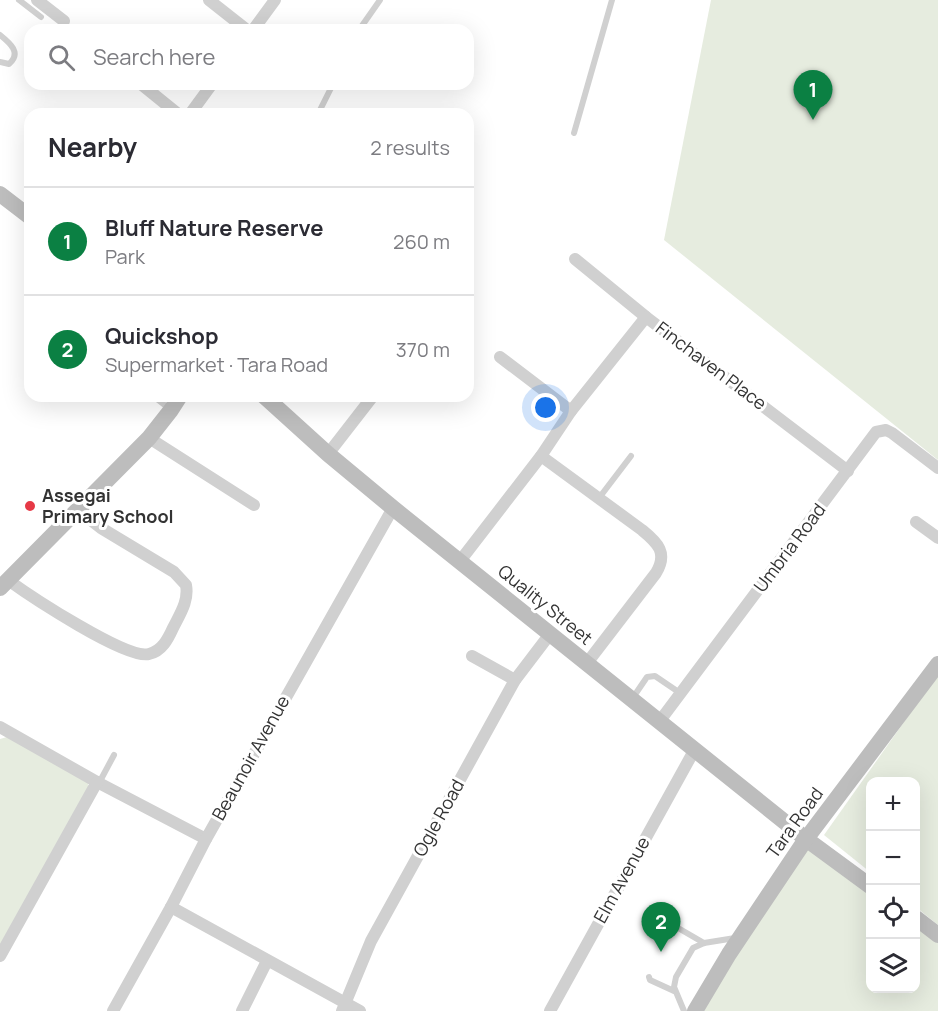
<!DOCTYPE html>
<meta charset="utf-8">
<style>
body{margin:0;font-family:Manrope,sans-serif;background:#f7f7f7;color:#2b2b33}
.controls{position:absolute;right:18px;bottom:18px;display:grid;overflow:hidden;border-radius:12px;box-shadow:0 6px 24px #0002}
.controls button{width:54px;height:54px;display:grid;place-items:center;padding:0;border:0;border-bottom:2px solid #e1e1e2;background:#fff;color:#2b2b33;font:30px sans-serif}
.you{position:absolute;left:546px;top:408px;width:21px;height:21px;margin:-15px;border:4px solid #fff;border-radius:50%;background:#1a73e8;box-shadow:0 0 0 9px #1a73e833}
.badge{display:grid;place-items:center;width:39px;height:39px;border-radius:50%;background:#0b8043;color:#fff;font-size:20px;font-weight:700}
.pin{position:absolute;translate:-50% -50px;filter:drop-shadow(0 2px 3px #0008)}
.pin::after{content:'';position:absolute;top:32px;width:21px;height:18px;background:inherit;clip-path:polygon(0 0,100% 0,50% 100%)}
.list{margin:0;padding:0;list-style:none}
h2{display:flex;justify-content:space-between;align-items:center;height:78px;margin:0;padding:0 24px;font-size:26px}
h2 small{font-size:20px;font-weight:400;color:#7c7c81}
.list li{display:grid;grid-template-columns:39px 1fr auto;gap:18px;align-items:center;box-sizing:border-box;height:108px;padding:0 24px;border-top:2px solid #e1e1e2}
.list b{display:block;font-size:22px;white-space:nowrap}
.list p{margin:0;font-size:20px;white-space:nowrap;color:#7c7c81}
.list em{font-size:20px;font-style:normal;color:#7c7c81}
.icon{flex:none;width:33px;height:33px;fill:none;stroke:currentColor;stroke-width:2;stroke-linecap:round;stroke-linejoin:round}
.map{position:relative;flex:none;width:938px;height:1011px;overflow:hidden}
.search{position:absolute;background:#fff;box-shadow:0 6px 24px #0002;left:24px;top:24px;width:450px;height:66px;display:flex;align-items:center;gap:15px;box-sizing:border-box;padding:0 21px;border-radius:18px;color:#7c7c81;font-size:22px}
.panel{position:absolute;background:#fff;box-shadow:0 6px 24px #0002;left:24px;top:108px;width:450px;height:294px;border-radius:18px}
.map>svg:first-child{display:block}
.green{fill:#e6ecdf}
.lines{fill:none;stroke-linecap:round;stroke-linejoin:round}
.lane{stroke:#d0d0d0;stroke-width:6}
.street{stroke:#d0d0d0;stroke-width:12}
.secondary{stroke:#bdbdbd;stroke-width:16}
.poi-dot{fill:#e63946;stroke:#fff;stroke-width:2}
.labels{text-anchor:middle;stroke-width:6;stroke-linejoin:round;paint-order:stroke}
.street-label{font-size:18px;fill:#333;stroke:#fff}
.poi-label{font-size:18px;font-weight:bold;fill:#333;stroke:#fff;text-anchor:start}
</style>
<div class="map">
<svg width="938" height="1011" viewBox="0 0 938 1011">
<rect width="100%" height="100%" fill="#fff"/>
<g class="green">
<path d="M711 0H938V460L664 240Z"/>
<path d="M938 674V925L916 907V782H870V872L824 835Z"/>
<path d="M7 737 88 781V791L0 947V739Z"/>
<path d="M806 839 870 887V988H916V920L938 937V1011H695Z"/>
</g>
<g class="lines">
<g class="lane">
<path d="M19 0 41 17"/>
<path d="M359 30 380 0"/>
<path d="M0 35C10 43 22 53 9 64L0 62"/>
<path d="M318 114 333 84"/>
<path d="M574 133 612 0"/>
<path d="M153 396 171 410"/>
<path d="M599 498 631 456"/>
<path d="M632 699 647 677 655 676 680 693"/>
<path d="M99 783 114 755"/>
<path d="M654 914 704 943"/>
<path d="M649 977 650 980 674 991"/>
<path d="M684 1011 674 987 676 977 693 948 704 943 735 938"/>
</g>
<g class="street">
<path d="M37 0 64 21"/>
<path d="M209 0 247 30"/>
<path d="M253 30 275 0"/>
<path d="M141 84 178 114"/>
<path d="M190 114 212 84"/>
<path d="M575 259 646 317 848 471"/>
<path d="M500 357 571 411"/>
<path d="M149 438 254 505"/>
<path d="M328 454 373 396"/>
<path d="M541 456 642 530C658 543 668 553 656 573L587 663"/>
<path d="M916 522 938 538"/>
<path d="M460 561 541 456 571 411 646 317"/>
<path d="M8 580C30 596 127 660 149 654 162 651 168 639 173 628 180 614 189 601 186 585L174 572 101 528 78 510"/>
<path d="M472 656 515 680"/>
<path d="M659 722 876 432 886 430 892 433 938 468"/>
<path d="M0 727 97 782 206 839"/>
<path d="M171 907 360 1011"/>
<path d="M0 956 97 782"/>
<path d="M113 1011 171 907 206 839 393 508"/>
<path d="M242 1011 267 961"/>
<path d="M342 1011 371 941 515 680 550 634"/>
<path d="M550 1011 695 749"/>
</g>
<g class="secondary">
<path d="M0 194 30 217"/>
<path d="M264 396 328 454 393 508 806 839 870 886"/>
<path d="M0 588 149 438 171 410 180 396"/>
<path d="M916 918 938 935"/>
<path d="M695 1011 729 954 806 839 938 664"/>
</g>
</g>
<circle class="poi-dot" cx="30" cy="506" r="6"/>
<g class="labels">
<g class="street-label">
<text transform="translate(711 366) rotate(37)" y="6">Finchaven Place</text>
<text transform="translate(790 548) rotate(-53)" y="6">Umbria Road</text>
<text transform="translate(545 605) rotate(39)" y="6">Quality Street</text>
<text transform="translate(251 758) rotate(-61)" y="6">Beaunoir Avenue</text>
<text transform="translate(439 818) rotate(-61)" y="6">Ogle Road</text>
<text transform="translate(795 823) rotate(-54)" y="6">Tara Road</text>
<text transform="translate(622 880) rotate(-61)" y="6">Elm Avenue</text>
</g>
<g class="poi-label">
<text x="42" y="502">Assegai<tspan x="42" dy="21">Primary School</tspan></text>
</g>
</g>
</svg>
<div class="controls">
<button>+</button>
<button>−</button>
<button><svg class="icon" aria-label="locate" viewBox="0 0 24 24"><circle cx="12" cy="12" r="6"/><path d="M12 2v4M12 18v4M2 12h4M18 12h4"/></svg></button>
<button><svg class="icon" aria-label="layers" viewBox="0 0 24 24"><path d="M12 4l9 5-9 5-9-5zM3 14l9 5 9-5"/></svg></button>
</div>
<div class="you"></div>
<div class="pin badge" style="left:813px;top:120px">1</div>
<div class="pin badge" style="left:661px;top:952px">2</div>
<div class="search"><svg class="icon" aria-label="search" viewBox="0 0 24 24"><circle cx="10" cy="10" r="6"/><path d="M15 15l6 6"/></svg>Search here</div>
<section class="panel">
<h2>Nearby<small>2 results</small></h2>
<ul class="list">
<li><span class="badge">1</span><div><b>Bluff Nature Reserve</b><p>Park</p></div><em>260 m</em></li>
<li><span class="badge">2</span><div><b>Quickshop</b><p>Supermarket · Tara Road</p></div><em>370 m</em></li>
</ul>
</section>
</div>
